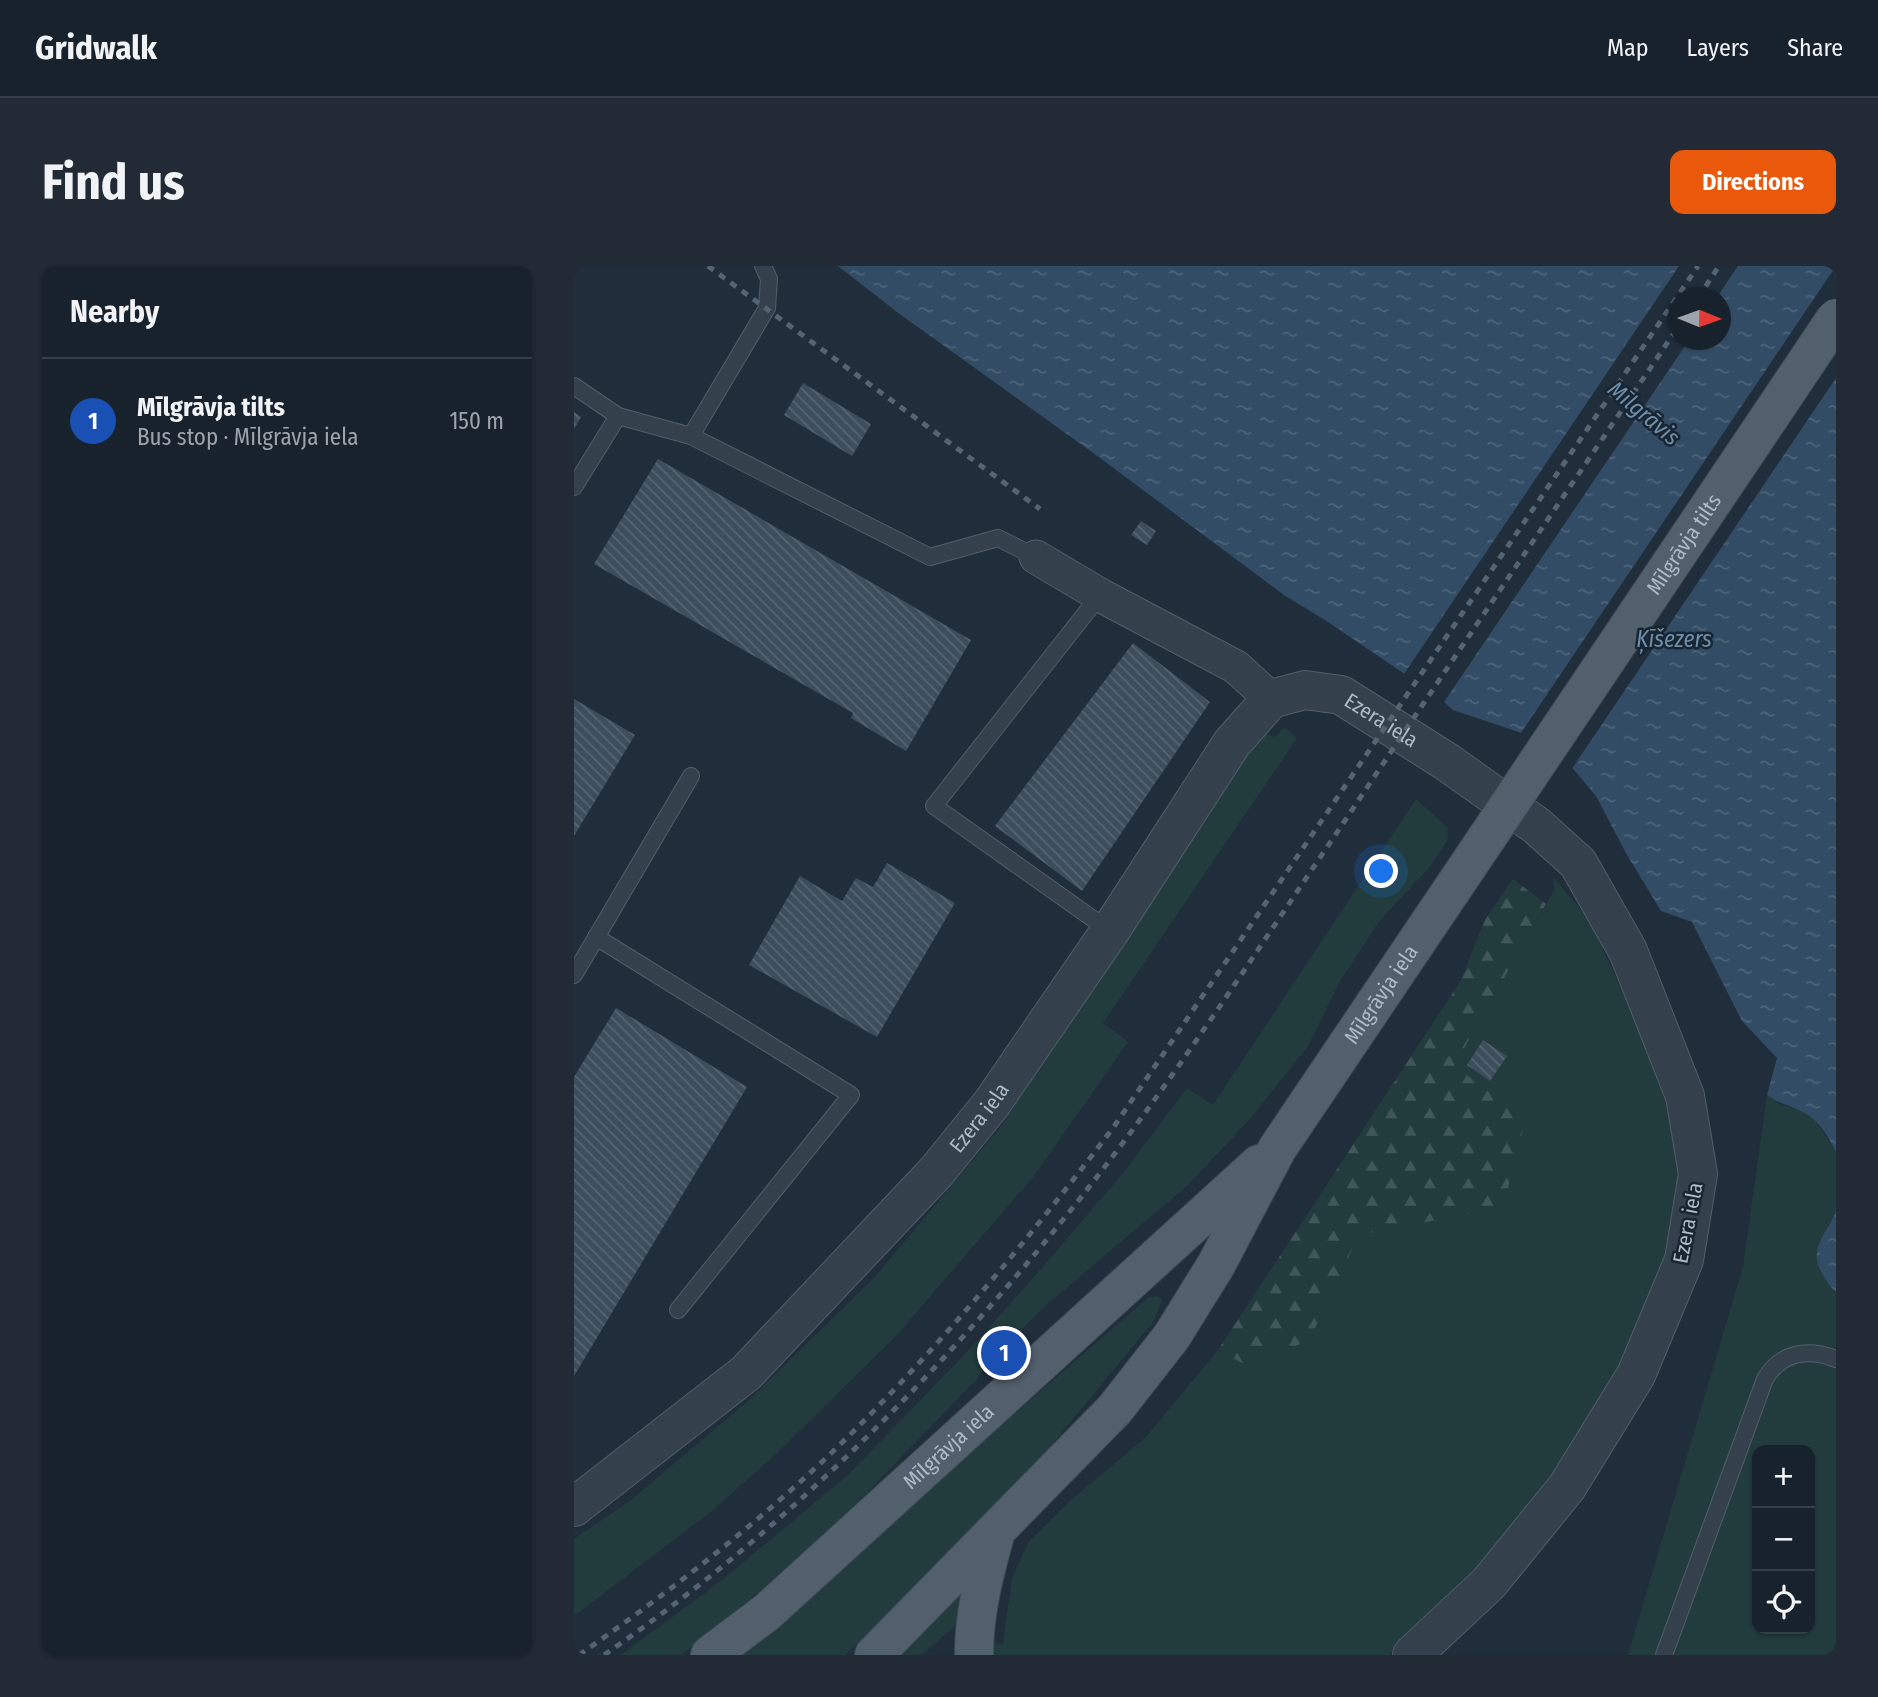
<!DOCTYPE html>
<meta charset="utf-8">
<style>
body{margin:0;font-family:"Fira Sans Condensed",sans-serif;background:#212a35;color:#f1f3f6}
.controls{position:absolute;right:21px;bottom:21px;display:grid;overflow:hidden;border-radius:14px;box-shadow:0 2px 5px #0004}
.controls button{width:63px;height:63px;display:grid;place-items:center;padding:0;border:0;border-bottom:2px solid #363f49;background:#18222d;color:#f1f3f6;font:35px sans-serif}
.compass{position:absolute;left:1094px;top:21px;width:63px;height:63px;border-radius:50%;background:#18222d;box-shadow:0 2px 5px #0004;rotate:91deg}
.you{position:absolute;left:808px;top:606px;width:24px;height:24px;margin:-18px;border:5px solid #fff;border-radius:50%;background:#1a73e8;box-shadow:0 0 0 10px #1a73e833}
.badge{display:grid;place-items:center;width:46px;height:46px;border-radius:50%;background:#ea580c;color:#fff;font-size:23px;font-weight:700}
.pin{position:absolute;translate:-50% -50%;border:4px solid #fff;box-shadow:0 2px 7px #0006}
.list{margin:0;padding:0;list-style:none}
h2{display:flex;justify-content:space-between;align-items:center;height:91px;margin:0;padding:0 28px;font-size:30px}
h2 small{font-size:23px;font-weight:400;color:#9fa4aa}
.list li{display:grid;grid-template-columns:46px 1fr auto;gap:21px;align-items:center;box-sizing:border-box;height:126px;padding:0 28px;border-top:2px solid #363f49}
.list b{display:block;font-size:26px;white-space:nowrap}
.list p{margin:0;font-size:23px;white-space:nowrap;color:#9fa4aa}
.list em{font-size:23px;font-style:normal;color:#9fa4aa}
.icon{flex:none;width:38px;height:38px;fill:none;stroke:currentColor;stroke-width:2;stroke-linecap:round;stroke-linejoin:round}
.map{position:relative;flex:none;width:1262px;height:1389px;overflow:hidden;border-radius:14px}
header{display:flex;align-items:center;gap:42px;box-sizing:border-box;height:98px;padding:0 35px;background:#18222d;border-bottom:2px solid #363f49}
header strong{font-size:33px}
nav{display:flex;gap:38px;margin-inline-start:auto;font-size:24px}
.intro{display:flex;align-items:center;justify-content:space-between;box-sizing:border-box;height:168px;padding:0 42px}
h1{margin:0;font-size:49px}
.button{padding:18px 32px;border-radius:14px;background:#ea580c;color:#fff;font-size:24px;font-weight:700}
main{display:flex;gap:42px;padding:0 42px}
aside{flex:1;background:#18222d;border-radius:14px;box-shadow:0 2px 5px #0004}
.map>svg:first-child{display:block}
.grass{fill:#223c3d;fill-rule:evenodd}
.forest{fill:url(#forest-firs)}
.water{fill:url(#water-ripples);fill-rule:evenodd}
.pier{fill:#202e3c}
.building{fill:url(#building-back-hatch)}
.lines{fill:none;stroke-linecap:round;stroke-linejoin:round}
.service-casing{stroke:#525e6a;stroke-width:18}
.minor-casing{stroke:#525e6a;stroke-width:35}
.tertiary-casing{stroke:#525e6a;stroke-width:40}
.primary-casing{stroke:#3d4955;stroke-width:40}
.service{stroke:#34404c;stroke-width:16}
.minor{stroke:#34404c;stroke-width:33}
.tertiary{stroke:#34404c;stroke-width:38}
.primary{stroke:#525f6c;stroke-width:38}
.rail{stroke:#556473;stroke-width:5;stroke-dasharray:7 7;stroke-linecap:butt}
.primary-bridge-casing{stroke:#3d4955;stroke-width:40;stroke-linecap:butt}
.primary-bridge{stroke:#525f6c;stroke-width:38}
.labels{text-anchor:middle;stroke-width:5;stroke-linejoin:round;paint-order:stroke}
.street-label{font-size:21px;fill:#afbbc8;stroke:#192530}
.water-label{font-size:23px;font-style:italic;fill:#6d8fae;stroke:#192530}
</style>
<header>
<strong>Gridwalk</strong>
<nav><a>Map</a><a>Layers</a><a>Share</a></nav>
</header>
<div class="intro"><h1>Find us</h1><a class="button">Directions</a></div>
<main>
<aside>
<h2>Nearby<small></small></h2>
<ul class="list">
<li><span class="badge" style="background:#1a4fb4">1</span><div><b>Mīlgrāvja tilts</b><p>Bus stop · Mīlgrāvja iela</p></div><em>150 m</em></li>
</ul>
</aside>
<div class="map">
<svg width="1262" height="1389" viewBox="0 0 1262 1389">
<defs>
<pattern id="forest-firs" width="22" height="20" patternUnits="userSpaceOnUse" patternTransform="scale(1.75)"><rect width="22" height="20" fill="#223c3d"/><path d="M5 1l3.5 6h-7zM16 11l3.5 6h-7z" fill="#405658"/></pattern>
<pattern id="water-ripples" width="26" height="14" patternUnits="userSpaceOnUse" patternTransform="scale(1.75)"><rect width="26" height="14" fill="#324c65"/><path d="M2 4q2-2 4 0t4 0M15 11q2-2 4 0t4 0" fill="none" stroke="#4d647a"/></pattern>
<pattern id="building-back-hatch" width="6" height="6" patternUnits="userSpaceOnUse" patternTransform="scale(1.75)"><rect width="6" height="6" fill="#3c4d5b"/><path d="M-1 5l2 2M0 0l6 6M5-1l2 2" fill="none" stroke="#566571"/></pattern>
</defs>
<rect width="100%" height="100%" fill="#202e3c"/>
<g class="grass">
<path d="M710 461 723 472 529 757 554 776 459 911 321 1071 200 1190 139 1244 0 1350V1273L57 1234 174 1135 300 1012 425 863 668 495 689 467 701 471Z"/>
<path d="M842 533 873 561 874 573 854 603 806 654 766 715 734 780 675 854 614 919 472 1039 427 1084 399 1117 283 1237 192 1320 107 1389H47L147 1315 275 1208 392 1087 467 1003 550 906 613 822 639 839Z"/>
<path d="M979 611 1015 653 1077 788 1101 863 1107 922 1090 999 1047 1098 1001 1175 942 1258 875 1333 815 1389H416V1377L429 1378 438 1312 454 1277 495 1236 573 1170 644 1084 670 1098 735 1075 785 969 929 940 952 852 879 801 981 623Z"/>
<path d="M1193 829 1204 837 1231 847 1241 854 1262 886V944L1246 976 1259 1024 1262 1026V1389H1054L1169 1001ZM1183 1184H1236V1363H1183Z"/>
<path d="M584 1030 588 1034 579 1056 462 1198 348 1321 271 1389H162L575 1031Z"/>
<path d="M392 1321 387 1354 347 1389H318Z"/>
</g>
<path class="forest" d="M939 613 972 638 880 800 952 852 929 941 785 969 735 1075 670 1098 644 1084 886 716 911 654Z"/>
<g class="water">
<path d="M264 0H1262V886C1256 875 1249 861 1239 853 1226 841 1207 840 1193 829L1203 792 1168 755 1118 656 1087 645 1052 587 1022 530 996 499 945 466 879 444 866 432 751 354 710 329 522 189 323 46ZM1104 32H1146V74H1104Z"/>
<path d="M1262 944V1026C1256 1021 1252 1014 1248 1007 1233 982 1254 968 1262 944Z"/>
</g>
<g class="pier">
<path d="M1105 0H1164L1143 31 1104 32V74H1115L868 439 828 411Z"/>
<path d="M1262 0V112L997 504 945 470Z"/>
</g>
<g class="building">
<path d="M229 117 297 158 278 190 210 149Z"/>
<path d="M0 146 7 151 0 163Z"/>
<path d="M84 193 397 374 332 485 277 452 279 447 20 298Z"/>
<path d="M567 255 582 265 573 279 557 269Z"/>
<path d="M559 377 636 436 508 625 421 560Z"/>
<path d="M0 433 61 469 0 570Z"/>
<path d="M313 597 381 637 303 771 175 699 226 610 268 635 282 612 299 621Z"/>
<path d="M42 742 173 821 0 1110V811Z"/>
<path d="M909 774 933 790 916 815 893 799Z"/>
</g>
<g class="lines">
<defs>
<g id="service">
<path d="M0 120 44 150 117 170 356 291 424 272 462 291"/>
<path d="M117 170 193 42 195 13 189 0"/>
<path d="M0 221 44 150"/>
<path d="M526 329 360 540 536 665"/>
<path d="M22 671 277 829 104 1044"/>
<path d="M0 709 117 510"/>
<path d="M1090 1389 1191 1113C1207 1086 1234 1082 1262 1093"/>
</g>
<path id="minor" d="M462 291 526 329 662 401 697 433"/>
<g id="tertiary">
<path id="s1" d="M0 1241 172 1107 363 905 418 837 536 665 658 477 697 433 731 424 767 429 873 496 963 560 1004 597 1054 685 1111 830 1124 908 1110 994 1062 1109 993 1221 915 1317 838 1389"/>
</g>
<g id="primary">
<path id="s2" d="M136 1389 193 1346 685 898"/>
<path id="s3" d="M300 1389 541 1143 598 1070 642 999 703 883 912 573"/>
<path d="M400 1389C400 1347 410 1309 421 1269"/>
</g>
</defs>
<use href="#service" class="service-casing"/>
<use href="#minor" class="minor-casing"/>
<use href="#tertiary" class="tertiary-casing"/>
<use href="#primary" class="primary-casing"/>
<use href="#service" class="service"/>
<use href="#minor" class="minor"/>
<use href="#tertiary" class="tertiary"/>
<use href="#primary" class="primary"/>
<g class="rail">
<path d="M134 0 466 243"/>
<path d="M1124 32 1145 0"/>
<path d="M5 1389C91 1329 174 1265 250 1194 356 1093 450 979 539 862L1124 0"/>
<path d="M30 1389C218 1260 379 1095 519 916 607 803 685 681 766 562 878 394 992 227 1104 61"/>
</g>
<defs>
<g id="primary-bridge">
<path id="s4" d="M912 573 1262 52"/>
</g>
</defs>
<use href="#primary-bridge" class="primary-bridge-casing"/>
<use href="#primary-bridge" class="primary-bridge"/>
</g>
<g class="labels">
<g class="street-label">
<text dy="7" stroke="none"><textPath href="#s4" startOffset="355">Mīlgrāvja tilts</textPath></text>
<text dy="7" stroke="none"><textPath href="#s1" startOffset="1194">Ezera iela</textPath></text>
<text dy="7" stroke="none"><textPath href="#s3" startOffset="838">Mīlgrāvja iela</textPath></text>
<text dy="7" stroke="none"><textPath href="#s1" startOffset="564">Ezera iela</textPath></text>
<text transform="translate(1114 957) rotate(-79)" y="7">Ezera iela</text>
<text dy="7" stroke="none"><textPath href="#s2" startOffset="317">Mīlgrāvja iela</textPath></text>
</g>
<g class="water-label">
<text transform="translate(1070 147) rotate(40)" y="8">Mīlgrāvis</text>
<text x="1100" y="381">Ķīšezers</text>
</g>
</g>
</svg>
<div class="controls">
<button>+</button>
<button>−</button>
<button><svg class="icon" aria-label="locate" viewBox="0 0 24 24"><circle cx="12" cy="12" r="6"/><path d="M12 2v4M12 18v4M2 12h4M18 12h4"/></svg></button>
</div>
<svg class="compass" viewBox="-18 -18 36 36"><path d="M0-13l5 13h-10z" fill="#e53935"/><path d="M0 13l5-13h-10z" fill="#9fa4aa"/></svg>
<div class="you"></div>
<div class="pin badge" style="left:430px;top:1087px;background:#1a4fb4">1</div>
</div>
</main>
